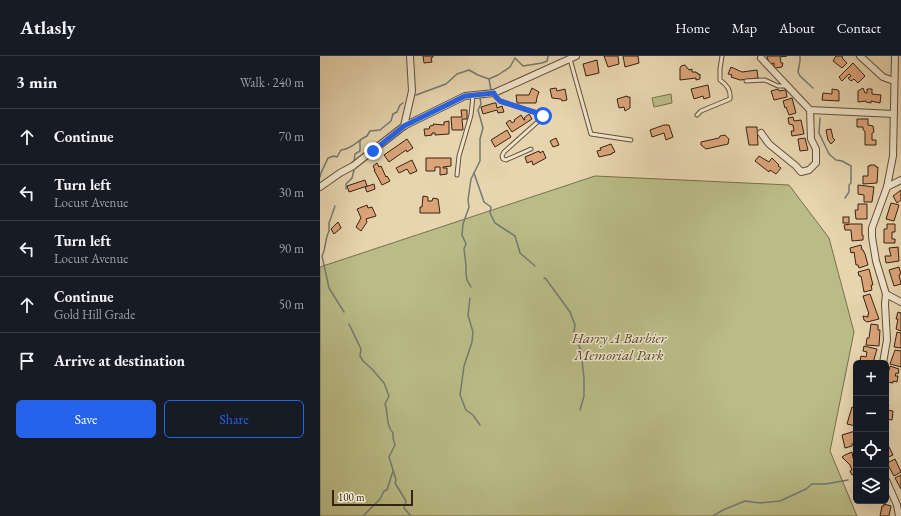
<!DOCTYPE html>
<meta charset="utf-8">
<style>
body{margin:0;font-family:"EB Garamond",serif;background:#20242c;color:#f1f3f6}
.controls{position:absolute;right:12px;bottom:12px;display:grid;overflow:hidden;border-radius:6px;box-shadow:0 4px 16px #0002}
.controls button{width:36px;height:36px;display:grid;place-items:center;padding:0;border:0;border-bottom:1px solid #363941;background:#171b24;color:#f1f3f6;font:20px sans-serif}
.scale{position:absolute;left:12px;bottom:10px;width:81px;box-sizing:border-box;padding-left:4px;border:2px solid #372312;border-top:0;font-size:11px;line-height:14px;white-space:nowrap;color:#372312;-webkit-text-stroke:3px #efe4cb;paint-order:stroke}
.stop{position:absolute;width:12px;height:12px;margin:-9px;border:3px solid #2563eb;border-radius:50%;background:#fff}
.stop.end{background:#2563eb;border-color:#fff;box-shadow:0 1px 4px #0008}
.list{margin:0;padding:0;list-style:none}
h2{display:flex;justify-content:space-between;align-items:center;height:52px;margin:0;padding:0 16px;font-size:17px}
h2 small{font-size:13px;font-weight:400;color:#9ea1a6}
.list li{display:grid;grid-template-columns:26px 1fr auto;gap:12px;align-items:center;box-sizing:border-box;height:56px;padding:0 16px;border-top:1px solid #363941}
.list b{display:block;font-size:15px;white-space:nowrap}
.list p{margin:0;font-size:13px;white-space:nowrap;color:#9ea1a6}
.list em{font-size:13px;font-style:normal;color:#9ea1a6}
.actions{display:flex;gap:8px;padding:12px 16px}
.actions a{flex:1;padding:9px 0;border:1px solid #2563eb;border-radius:6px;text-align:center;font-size:14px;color:#2563eb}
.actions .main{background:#2563eb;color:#fff}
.icon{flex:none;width:22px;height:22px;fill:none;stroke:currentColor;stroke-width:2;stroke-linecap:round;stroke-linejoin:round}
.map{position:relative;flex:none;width:581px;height:460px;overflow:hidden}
header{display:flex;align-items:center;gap:24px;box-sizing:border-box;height:56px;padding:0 20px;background:#171b24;border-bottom:1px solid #363941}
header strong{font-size:19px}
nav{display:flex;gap:22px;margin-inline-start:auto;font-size:14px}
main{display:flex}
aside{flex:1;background:#171b24}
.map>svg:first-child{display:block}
.green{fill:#babc87;stroke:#78704c}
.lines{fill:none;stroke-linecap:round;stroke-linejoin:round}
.stream{stroke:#727b73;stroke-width:1.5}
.building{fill:#dba479;stroke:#372312}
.lane-casing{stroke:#635039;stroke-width:5}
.street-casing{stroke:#635039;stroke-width:8}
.lane{stroke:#efe4cb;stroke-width:3}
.street{stroke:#efe4cb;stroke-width:6}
.route{stroke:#2563eb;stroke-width:5}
.labels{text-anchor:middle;stroke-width:3;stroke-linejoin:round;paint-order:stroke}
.park-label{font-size:15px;font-style:italic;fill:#58492f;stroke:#efe4cb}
</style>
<header>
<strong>Atlasly</strong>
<nav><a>Home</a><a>Map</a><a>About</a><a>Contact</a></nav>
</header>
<main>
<aside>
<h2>3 min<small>Walk · 240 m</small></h2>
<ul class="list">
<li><svg class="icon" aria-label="ahead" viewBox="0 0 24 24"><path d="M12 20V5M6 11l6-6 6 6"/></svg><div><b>Continue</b></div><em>70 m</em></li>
<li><svg class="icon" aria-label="left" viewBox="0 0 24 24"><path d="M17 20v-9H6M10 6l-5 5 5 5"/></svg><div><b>Turn left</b><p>Locust Avenue</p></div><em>30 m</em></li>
<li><svg class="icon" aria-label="left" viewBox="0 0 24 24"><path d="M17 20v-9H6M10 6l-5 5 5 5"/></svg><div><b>Turn left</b><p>Locust Avenue</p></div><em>90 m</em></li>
<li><svg class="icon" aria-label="ahead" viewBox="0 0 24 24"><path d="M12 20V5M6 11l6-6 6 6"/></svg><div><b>Continue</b><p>Gold Hill Grade</p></div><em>50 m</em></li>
<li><svg class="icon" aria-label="arrive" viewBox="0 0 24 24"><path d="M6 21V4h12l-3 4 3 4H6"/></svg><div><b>Arrive at destination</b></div></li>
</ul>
<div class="actions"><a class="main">Save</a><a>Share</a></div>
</aside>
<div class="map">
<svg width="581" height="460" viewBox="0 0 581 460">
<rect width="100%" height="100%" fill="#e7d5af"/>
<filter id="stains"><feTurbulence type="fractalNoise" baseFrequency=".005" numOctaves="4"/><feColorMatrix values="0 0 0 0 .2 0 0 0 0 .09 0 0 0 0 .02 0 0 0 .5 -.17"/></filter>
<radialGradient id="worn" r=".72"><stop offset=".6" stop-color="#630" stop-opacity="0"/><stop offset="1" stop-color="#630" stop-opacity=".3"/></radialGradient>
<g class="green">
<path d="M351 38 352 47 334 51 332 42Z"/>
<path d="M275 120 469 129 509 182 534 276 510 395 537 460H0V211Z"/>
</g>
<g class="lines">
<g class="stream">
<path d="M480 0V5L478 16 480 20 493 32"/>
<path d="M169 23 171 34"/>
<path d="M96 39 126 28 137 18 149 14 158 19 169 23 178 19 190 11 195 2 203 10 222 7 227 5 228 0"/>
<path d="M500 62 499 77 509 98 516 104 522 105 531 110V127L529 129V136L525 142"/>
<path d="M34 106 35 98 40 95V85"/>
<path d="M154 117 164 146 171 151 170 157 175 167 195 180 200 197 215 210"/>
<path d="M0 121 1 117 8 102 14 100 17 101 21 94C32 93 38 84 47 80L50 75 60 74 71 65 73 58 77 56 80 49 83 47"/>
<path d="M26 133V128L32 122 34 114"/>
<path d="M15 150 9 167V175L7 180 4 195 2 200 9 232 24 256"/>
<path d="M224 222 226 223 250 256 255 269 254 276 261 295 264 322V340L260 354"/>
<path d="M151 231 147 224 146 218V209L144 193 146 188 142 179 143 168 149 151 148 144 151 123 160 105V83L163 72 158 54 161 48 160 42 162 41"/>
<path d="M150 242 148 259 153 276 152 286 144 310 140 339 146 354 153 359 160 369"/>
<path d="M29 268 41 293 40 300 43 305 52 313 64 327 69 340 65 348C69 359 65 367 73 377V382L75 389 69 401 76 424 75 427 86 445 84 452 91 460"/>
<path d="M43 460 60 443 64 435 67 434 73 415"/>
<path d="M393 460 403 454 425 445 440 447 460 445 486 433 492 428H506L528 424"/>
</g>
</g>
<g class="building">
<path d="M103 0H113V1L111 2 112 6 104 7Z"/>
<path d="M284 0H298L299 8 288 11Z"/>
<path d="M303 0H318L319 7 305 11Z"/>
<path d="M447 0H467L460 1 461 7H463L462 11 454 12V7L449 8Z"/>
<path d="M516 0H522L523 3 527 7 522 12 513 5Z"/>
<path d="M277 4 279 17 266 20 263 8Z"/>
<path d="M533 7 545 20 538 27 534 23 531 25 528 22 531 20 529 18 522 25 519 21Z"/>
<path d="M365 9 369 14 372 13V16H376V17H378L379 19 380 18V23L376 24V22L360 24V12L361 10Z"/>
<path d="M411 11 422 16 437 14 438 22 420 24 411 21 412 19 408 18Z"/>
<path d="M388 29 390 41 384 43 383 40 374 43 371 33Z"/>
<path d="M212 32 219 36 217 41 216 47H197L196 39H209Z"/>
<path d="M236 32 237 35 245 33 247 44 242 45 241 43 232 42 230 33Z"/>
<path d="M543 32 545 37H547V33H552V38L561 39 560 47 551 45V47L546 46V45L538 46V35Z"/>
<path d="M458 33 459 35 465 34 466 35 467 41 454 44 451 35Z"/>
<path d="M512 33 518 34 519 35V45L502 44 503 37 512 38Z"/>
<path d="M307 40V41H310V52L305 55 304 51 299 52 297 43Z"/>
<path d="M472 42 476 57 469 59 466 51 465 52 463 45Z"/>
<path d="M174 47H176L177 52 182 50 184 56 178 57 177 54 163 58 161 51Z"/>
<path d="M141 54H147V63H142L143 74H132L131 61H142Z"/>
<path d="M209 58 212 63 192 76 186 67 190 64 192 67 195 65 194 64 201 59 204 64H205L204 62Z"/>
<path d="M473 61 474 65 481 64 484 78 472 80 471 75H474L473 69 469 68 468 62Z"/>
<path d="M537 63H548V69L553 70 554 76 552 77V84H556V89H545V76L543 73V71H537Z"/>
<path d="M129 65V78L115 79V77H112V79L105 80 104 73H109L110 70 114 69 113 68 124 69V66Z"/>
<path d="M344 69H349L353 81 346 84 344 77 332 81 330 74Z"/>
<path d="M426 71H437L438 89H429Z"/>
<path d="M511 73 513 82 515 84 511 88 508 84 506 74Z"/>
<path d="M187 74 191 81 175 91 171 84Z"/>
<path d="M405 79 409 83 408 88 386 93 381 89V86L399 82 400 80Z"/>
<path d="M236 82 239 89 233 91 230 85Z"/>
<path d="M485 82 488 94 480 95 478 83Z"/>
<path d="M87 83 93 92 87 96 86 94 69 106 64 99Z"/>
<path d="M291 88 295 96 292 97V98L279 101 277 95 281 94 280 92Z"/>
<path d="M219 95 220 97 223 95 226 102 213 109 212 105 207 107 205 101Z"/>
<path d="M439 100 449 106 452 102 459 109 458 110 461 112 456 118 450 114 449 116 435 105Z"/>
<path d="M106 102H131V110L123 111V112H127V118L120 119V111H115V115H106Z"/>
<path d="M92 104 97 115 90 118 87 113 79 117 76 112Z"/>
<path d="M57 107 59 111 61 110 66 121 67 120 70 125 62 129 54 114H55L53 110Z"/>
<path d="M550 109H555L556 111H558L557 127 543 128V120H548V110H550Z"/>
<path d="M45 124 47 130 29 136 27 130Z"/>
<path d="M54 128 55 133 47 136 45 131Z"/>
<path d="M538 129 554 131 552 146H544V139L538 138Z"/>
<path d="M581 134V144L577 147 573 140Z"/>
<path d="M103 140 108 141V145H112L113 142 118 143 120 157H100V151H102Z"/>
<path d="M571 147 579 149 574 165 566 163Z"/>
<path d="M538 148H547V163H536L535 154H538Z"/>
<path d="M47 149 48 152 52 151 56 160 46 163 47 166 41 175 36 171 41 162 37 153Z"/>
<rect x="523" y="161" width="6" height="6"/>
<path d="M18 166 21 172 14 178 11 173Z"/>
<path d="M531 168H542V179H543V184L532 185 531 174H525L524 169Z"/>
<path d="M567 168H575V176H572V183H575V187H564V173H567Z"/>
<path d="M541 189 542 194H543L545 198 548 209 539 212 538 209H536L534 196 531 197 530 192Z"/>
<path d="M578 191 579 205 566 207 565 200H571L569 192Z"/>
<path d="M579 211 581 218 579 219 581 228 574 230 569 214Z"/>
<path d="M549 213 553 229H551L552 234 544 236 541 220H539L538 216Z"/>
<path d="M550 238 559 263 547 266 544 264 543 260 548 261V258H549L543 240Z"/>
<path d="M578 256 581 257V275L576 273 578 263H576Z"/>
<path d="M551 268 558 269V274H560L559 290 546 289 547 282H549Z"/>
<path d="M577 276 581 277V292L574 291Z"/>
<path d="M544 290 557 293 553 307H542L543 306 540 305 541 300 546 301 547 296 543 295Z"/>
<path d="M575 294 581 295V311L570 308Z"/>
<path d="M570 310 579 313 578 318 576 317 575 320H578L577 326 573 325V327L566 326Z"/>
<path d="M566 348 569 349 567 354 573 355 572 364 566 363Z"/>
<path d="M532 351 536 352V370L527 368Z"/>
<path d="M535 375 536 387 532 388V390L525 392 522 379Z"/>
<path d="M566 385 573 399 566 402Z"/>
<path d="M532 396 533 402 536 405V417L532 419 530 415 532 414 530 409 522 401 525 399Z"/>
<path d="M575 403 581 416 574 420 567 407Z"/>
<path d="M581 419V433L575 422Z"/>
<path d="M564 448 571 450 569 460H560L562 450H564Z"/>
</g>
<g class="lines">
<defs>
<g id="lane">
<path d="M250 3 271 78 311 84"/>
<path d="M426 25 445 24 458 30H467"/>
<path d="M174 37 176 41 180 45 220 58 223 60 222 62 184 96 182 100 183 103 186 104 211 93"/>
<path d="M377 59 381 55 410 43C411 34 407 29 400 24V13L402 0"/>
<path d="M137 119 139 100 151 59 153 40"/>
</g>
<g id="street">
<path d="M540 0 563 21 574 25"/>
<path d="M441 2 490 54 574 58"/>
<path d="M84 70 92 35 90 0"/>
<path d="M441 77 449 88 476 110 481 116 489 114 496 107V93L491 83 490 54"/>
<path d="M0 131 20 117 33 110 84 70 145 40 174 37 256 0"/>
<path d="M567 131 581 124"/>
<path d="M566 238 581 246"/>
<path d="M563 307 567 284 565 248 566 238 556 205 552 181V172L567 131 573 100 575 0"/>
<path d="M566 424 577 449 579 460"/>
</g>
</defs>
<use href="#lane" class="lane-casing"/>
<use href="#street" class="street-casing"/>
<use href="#lane" class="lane"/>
<use href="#street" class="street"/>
</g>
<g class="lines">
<path class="route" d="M53 95 84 70 145 40 174 37 176 41 180 45 220 58 223 60"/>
</g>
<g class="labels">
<g class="park-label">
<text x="299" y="287">Harry A Barbier<tspan x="299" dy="17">Memorial Park</tspan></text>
</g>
</g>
<rect width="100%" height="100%" filter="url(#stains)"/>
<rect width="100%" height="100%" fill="url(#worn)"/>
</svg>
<div class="controls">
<button>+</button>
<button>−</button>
<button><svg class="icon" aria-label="locate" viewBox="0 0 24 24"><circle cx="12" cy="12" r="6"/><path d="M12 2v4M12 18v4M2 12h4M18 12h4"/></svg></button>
<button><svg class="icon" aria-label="layers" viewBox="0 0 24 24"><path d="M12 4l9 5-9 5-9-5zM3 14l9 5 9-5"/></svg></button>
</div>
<div class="scale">100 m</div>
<div class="stop" style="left:223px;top:60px"></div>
<div class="stop end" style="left:53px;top:95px"></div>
</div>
</main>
